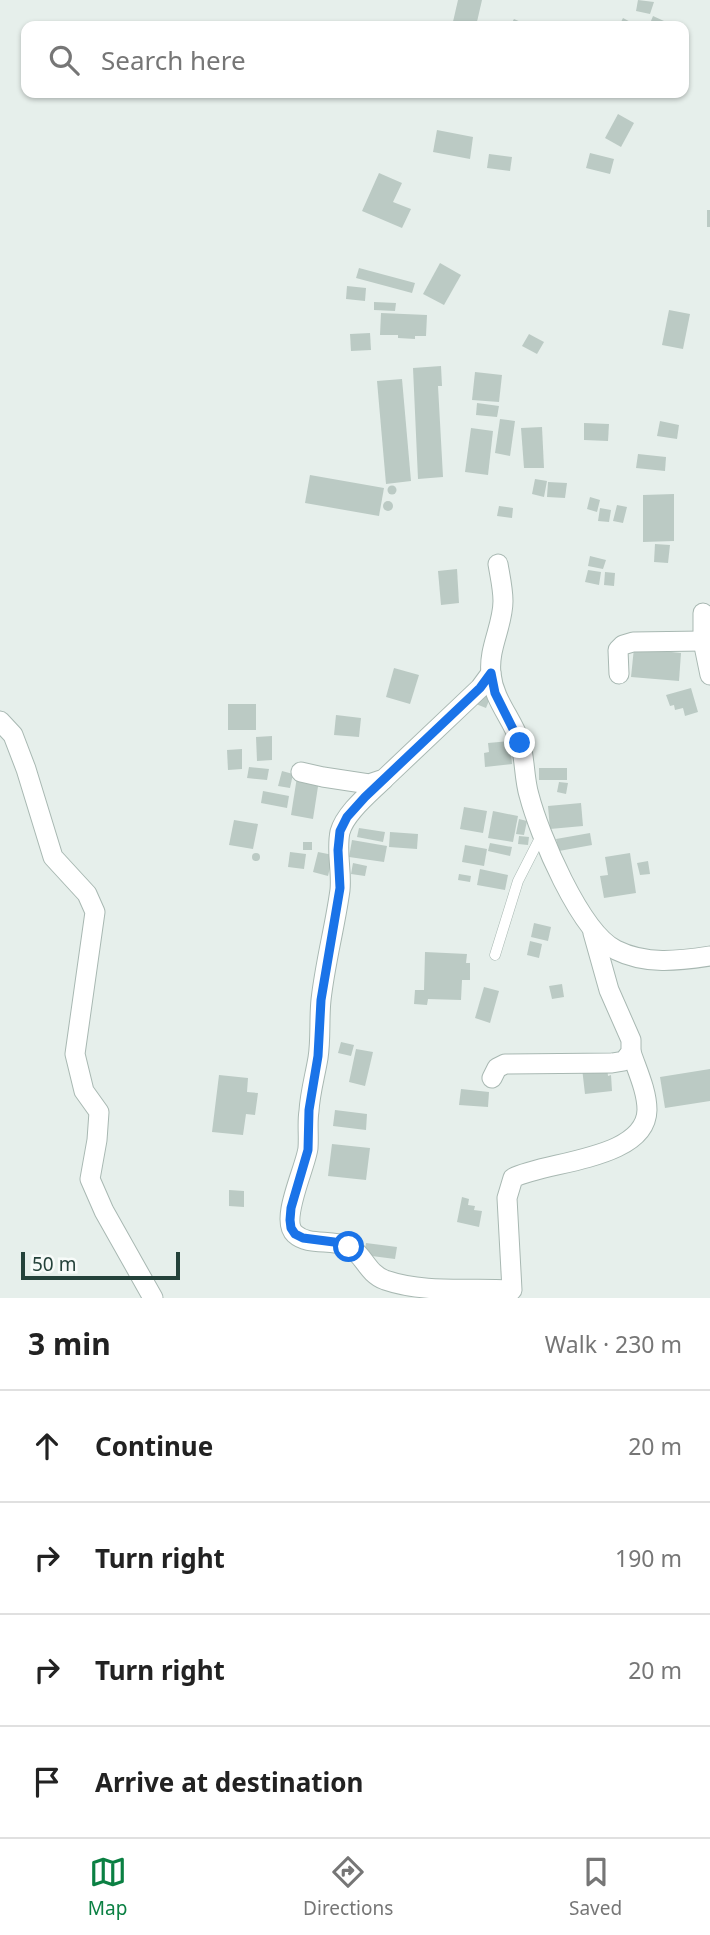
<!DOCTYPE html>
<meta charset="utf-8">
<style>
body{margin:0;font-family:"Noto Sans",sans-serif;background:#f6f6f6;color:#222}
.scale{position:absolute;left:21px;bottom:18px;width:159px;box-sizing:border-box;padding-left:7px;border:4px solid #24423a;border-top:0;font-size:19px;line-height:24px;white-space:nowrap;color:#24423a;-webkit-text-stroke:5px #f7fbf9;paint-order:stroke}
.stop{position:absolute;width:21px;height:21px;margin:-16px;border:5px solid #1a73e8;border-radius:50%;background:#fff}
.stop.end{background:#1a73e8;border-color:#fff;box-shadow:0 2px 7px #0008}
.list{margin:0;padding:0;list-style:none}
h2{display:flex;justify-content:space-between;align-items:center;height:91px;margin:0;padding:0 28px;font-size:30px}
h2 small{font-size:23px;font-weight:400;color:#767676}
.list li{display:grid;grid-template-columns:46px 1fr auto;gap:21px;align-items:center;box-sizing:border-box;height:112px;padding:0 28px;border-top:2px solid #e0e0e0}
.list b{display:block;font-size:26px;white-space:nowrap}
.list em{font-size:23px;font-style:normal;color:#767676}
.icon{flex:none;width:38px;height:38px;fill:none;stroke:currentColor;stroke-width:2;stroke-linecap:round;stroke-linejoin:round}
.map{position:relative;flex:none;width:710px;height:1298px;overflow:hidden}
.search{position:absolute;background:#fff;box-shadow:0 2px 5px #0004;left:21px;right:21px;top:21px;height:77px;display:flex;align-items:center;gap:18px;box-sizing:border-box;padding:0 24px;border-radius:14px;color:#767676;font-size:26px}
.sheet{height:539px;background:#fff}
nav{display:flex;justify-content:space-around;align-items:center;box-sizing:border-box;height:98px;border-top:2px solid #e0e0e0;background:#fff;font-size:19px;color:#767676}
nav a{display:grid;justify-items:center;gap:4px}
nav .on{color:#0b8043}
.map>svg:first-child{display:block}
.building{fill:#bbcac4}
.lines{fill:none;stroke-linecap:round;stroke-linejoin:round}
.service-casing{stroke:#a8b8b2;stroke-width:11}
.minor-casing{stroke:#a8b8b2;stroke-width:21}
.service{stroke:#fff;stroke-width:10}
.minor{stroke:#fff;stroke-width:19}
.route{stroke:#1a73e8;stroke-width:9}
</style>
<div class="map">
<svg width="710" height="1298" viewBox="0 0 710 1298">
<rect width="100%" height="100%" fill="#e6efeb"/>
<g class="building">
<path d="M458 0H482L476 26H452Z"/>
<path d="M638 0 654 2 650 14 636 11Z"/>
<path d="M653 16 664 21 662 26H649Z"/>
<path d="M623 18 638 26H619Z"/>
<path d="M514 19 530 26H510Z"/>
<path d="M618 114 634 123 621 147 605 138Z"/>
<path d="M437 130 473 137 470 159 433 152Z"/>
<path d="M590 153 614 159 610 174 586 168Z"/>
<path d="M489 154 512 157 510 171 487 168Z"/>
<path d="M379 173 402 183 393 202 411 209 402 228 362 211Z"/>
<rect x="707" y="210" width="3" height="17"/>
<path d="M440 263 461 275 444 305 423 294Z"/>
<path d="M359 268 415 283 412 293 356 278Z"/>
<path d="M347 286 366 288 365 301 346 299Z"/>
<path d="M374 302 396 303 395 311 374 310Z"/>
<path d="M669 310 690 314 683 349 662 345Z"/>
<path d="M381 313 427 315 426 336H415V339L398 338V335H380Z"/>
<path d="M370 333 371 350 351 351 350 334Z"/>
<path d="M529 334 544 342 537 354 522 346Z"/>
<path d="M441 366 442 386H438L443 477 418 479 413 368Z"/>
<path d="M475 372 502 375 499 402 472 400Z"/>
<path d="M402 379 411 481 386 484 377 381Z"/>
<path d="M477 403 499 406 497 417 476 415Z"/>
<path d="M500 419 515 421 510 456 495 453Z"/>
<path d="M660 421 679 425 677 439 657 436Z"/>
<path d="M584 423 609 424 608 441 584 440Z"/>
<path d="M542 427 544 468H524L521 428Z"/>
<path d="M471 428 493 431 488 475 465 472Z"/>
<path d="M638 454 666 457 665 471 636 468Z"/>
<path d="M310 475 384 488 379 516 305 503Z"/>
<path d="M535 479 547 481 544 497 532 494Z"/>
<path d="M548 482 567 483 565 498 547 497Z"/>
<circle cx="392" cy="490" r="4.5"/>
<path d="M674 494V541L643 542V495Z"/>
<path d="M590 497 600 500 597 512 587 509Z"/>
<circle cx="388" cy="506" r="5"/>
<path d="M617 505 627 507 623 523 613 521Z"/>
<path d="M499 506 513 508 512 518 497 516Z"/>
<path d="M600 508 611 510 609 522 598 521Z"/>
<path d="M655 544 670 545 668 563 654 562Z"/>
<path d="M590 556 606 560 603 569 588 566Z"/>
<path d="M457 569 459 603 441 605 438 571Z"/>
<path d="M588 570 601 572 599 585 585 582Z"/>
<path d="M605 572 615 573 614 586 604 585Z"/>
<path d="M634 648 681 653 679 681 631 677Z"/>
<path d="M394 668 419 675 410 704 386 697Z"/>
<path d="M691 688 698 712 685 716 683 708 675 710 674 705 670 706 666 695Z"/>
<path d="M482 689 492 693 486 708 476 704Z"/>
<rect x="228" y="704" width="28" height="26"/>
<path d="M336 715 361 718 359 737 334 735Z"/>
<path d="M272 736V760L257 761 256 737Z"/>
<path d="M510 741 512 764 485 767 484 753 489 752 488 743Z"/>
<path d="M242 749V769L228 770 227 750Z"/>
<path d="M249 767 269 769 267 780 247 778Z"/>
<rect x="539" y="768" width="28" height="12"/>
<path d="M282 771 293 774 290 788 278 786Z"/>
<path d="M297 777 319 780 313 819 291 815Z"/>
<path d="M559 782 568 783 566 794 557 792Z"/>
<path d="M263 791 289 796 287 808 261 803Z"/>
<path d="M581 803 583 826 550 829 548 806Z"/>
<path d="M464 807 487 811 483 833 460 829Z"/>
<path d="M493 811 518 816 513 842 488 838Z"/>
<path d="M519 819 527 821 524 835 516 834Z"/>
<path d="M234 820 258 824 253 849 229 845Z"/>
<path d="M359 828 385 832 383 842 357 837Z"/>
<path d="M390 832 418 834 417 849 389 847Z"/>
<path d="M590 833 592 845 559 851 556 839Z"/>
<path d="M519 836 529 837 528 845 518 844Z"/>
<path d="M352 840 387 846 384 862 349 857Z"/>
<rect x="303" y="842" width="9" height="8"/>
<path d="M490 843 512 847 510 856 488 851Z"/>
<path d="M465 845 487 849 484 866 462 862Z"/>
<path d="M290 852 306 854 304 869 288 867Z"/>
<path d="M318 852 333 855 328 876 313 872Z"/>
<path d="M630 853 636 893 604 898 600 876 608 875 605 857Z"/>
<circle cx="256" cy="857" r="4"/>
<path d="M648 861 650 874 640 875 637 863Z"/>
<path d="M353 863 367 866 365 876 351 874Z"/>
<path d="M480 869 508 875 505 890 477 885Z"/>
<path d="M459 874 471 876 470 882 458 880Z"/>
<path d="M534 923 551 927 548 941 531 937Z"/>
<path d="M530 941 542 944 539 958 527 955Z"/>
<path d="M425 952 467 954 466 963H470V980H462L461 1000 428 999 427 1005 414 1004 415 990H424Z"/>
<path d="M562 984 564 997 552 999 549 986Z"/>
<path d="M484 987 499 991 490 1023 475 1018Z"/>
<path d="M341 1042 354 1045 351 1056 338 1053Z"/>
<path d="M356 1049 373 1052 365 1086 349 1082Z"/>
<path d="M607 1065 608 1076 611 1075 612 1091 585 1094 582 1068Z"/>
<path d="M710 1069V1101L665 1108 660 1077Z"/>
<path d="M219 1075 248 1078 247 1092 258 1093 255 1115 246 1114 243 1135 212 1132Z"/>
<path d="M461 1089 489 1092 488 1107 459 1105Z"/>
<path d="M335 1110 367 1114 366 1130 333 1126Z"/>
<path d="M332 1144 370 1148 366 1180 328 1176Z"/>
<path d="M229 1190 244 1191V1207L229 1206Z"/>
<path d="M462 1197 469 1199 468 1205 475 1206 474 1210 482 1211 479 1227 457 1222Z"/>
<path d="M366 1243 397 1247 395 1259 364 1255Z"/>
</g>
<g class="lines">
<defs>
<path id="service" d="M495 955 518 881 541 836"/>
<g id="minor">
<path d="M498 564C500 576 503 589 503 601 503 626 488 648 491 674 494 701 512 718 520 742 525 757 524 779 529 795 539 834 580 932 616 950 646 965 678 961 710 956"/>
<path d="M703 613V641L710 675"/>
<path d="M619 674 618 650 623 645 633 642 703 641"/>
<path d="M0 721 13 735 26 769 53 857 87 894 95 912 75 1054 84 1091 99 1112 97 1140 90 1179 104 1211 153 1298"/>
<path d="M301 772 323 777 369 784 384 779 480 688 491 673"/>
<path d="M384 779C370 793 345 813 340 832 336 851 342 871 340 890 335 927 325 963 321 1000 319 1019 321 1039 318 1058 315 1076 310 1093 309 1111 307 1123 309 1135 308 1148 306 1167 279 1220 295 1234 308 1246 331 1239 347 1246 364 1253 366 1273 385 1280 426 1294 470 1287 512 1290L507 1198 513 1178C546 1161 646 1160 647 1110 647 1091 637 1070 631 1052"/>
<path d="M492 1078 497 1068 505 1064 612 1063 624 1061 631 1052V1040L609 990 593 933"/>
</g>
</defs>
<use href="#service" class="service-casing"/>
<use href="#minor" class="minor-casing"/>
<use href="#service" class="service"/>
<use href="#minor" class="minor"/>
</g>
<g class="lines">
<path class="route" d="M349 1247 334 1242 303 1238 295 1234 291 1228 290 1220 291 1208 308 1150 309 1110 318 1056 321 1000 340 888 338 850 340 831 347 817 365 797 480 688 491 673 495 693 520 743"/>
</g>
</svg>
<div class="scale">50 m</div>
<div class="stop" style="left:349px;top:1247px"></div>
<div class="stop end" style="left:520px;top:743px"></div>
<div class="search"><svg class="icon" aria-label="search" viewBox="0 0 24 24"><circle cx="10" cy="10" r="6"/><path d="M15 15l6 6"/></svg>Search here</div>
</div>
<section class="sheet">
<h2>3 min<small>Walk · 230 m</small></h2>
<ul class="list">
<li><svg class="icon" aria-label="ahead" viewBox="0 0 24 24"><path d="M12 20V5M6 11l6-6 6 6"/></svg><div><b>Continue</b></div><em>20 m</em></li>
<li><svg class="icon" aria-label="right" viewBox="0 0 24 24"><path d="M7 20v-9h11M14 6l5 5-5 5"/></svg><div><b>Turn right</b></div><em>190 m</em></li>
<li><svg class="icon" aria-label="right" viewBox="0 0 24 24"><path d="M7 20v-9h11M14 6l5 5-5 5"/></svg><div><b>Turn right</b></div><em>20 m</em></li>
<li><svg class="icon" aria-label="arrive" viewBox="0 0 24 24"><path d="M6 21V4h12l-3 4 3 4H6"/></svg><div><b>Arrive at destination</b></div></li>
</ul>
</section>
<nav>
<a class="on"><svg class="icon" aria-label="map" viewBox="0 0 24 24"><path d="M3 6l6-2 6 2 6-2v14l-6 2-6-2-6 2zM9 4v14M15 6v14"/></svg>Map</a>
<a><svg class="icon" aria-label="directions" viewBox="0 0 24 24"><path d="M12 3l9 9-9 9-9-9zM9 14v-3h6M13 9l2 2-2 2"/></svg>Directions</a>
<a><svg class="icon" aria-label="saved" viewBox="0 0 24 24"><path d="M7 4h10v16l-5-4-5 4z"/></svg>Saved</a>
</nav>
